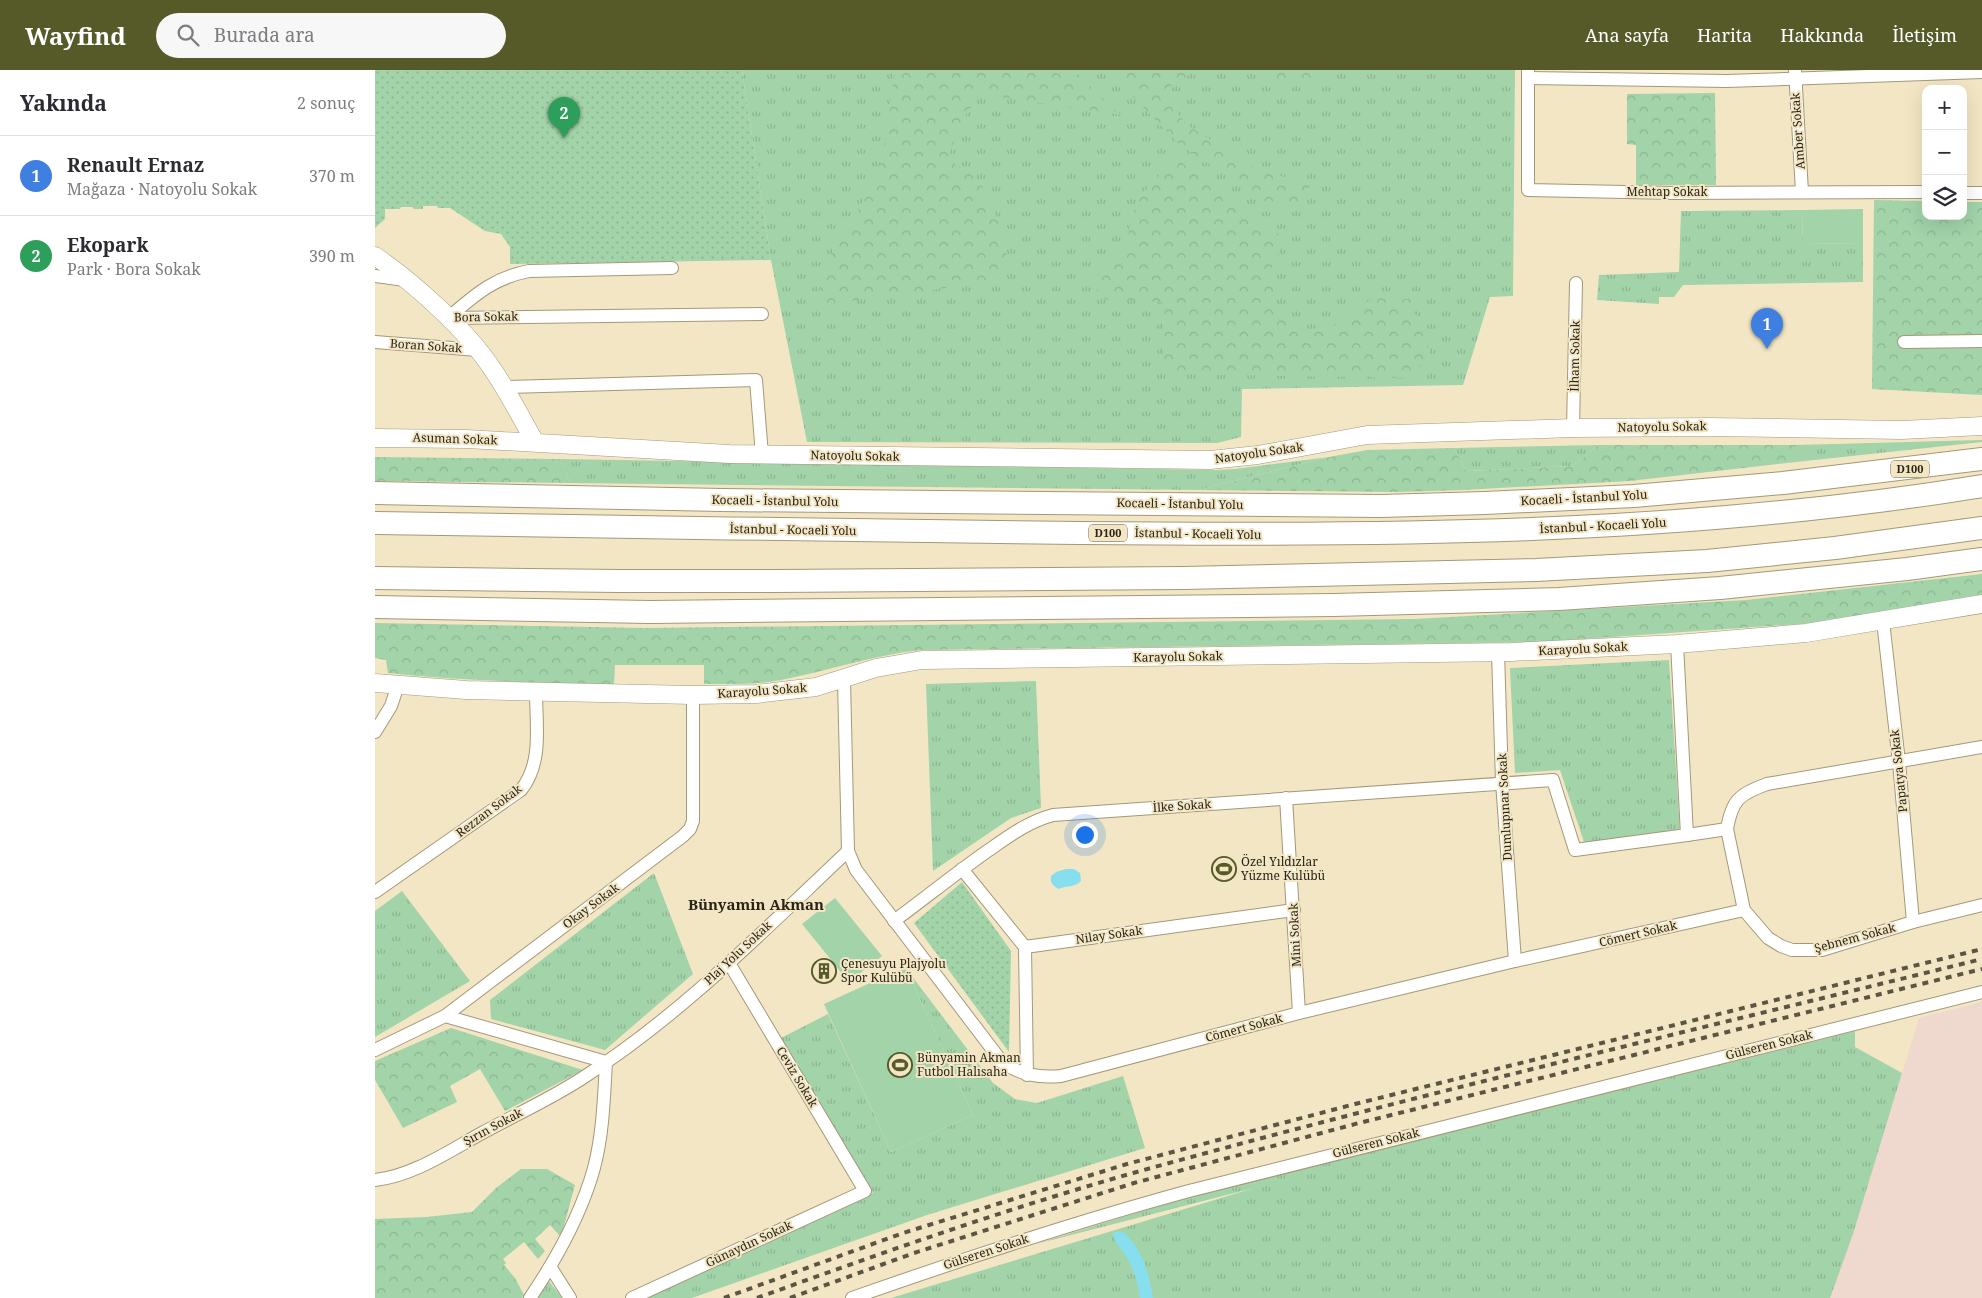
<!DOCTYPE html>
<html lang="tr">
<meta charset="utf-8">
<style>
body{margin:0;font-family:"Noto Serif",serif;background:#f7f7f7;color:#2b2b33}
.controls{position:absolute;right:15px;top:15px;display:grid;overflow:hidden;border-radius:10px;box-shadow:0 5px 20px #0002}
.controls button{width:45px;height:45px;display:grid;place-items:center;padding:0;border:0;border-bottom:1px solid #e1e1e2;background:#fff;color:#2b2b33;font:25px sans-serif}
.you{position:absolute;left:709px;top:764px;width:18px;height:18px;margin:-12px;border:4px solid #fff;border-radius:50%;background:#1a73e8;box-shadow:0 0 0 8px #1a73e833}
.badge{display:grid;place-items:center;width:32px;height:32px;border-radius:50%;background:#555a28;color:#fff;font-size:16px;font-weight:700}
.pin{position:absolute;translate:-50% -41px;filter:drop-shadow(0 1px 2px #0008)}
.pin::after{content:'';position:absolute;top:26px;width:18px;height:15px;background:inherit;clip-path:polygon(0 0,100% 0,50% 100%)}
.list{margin:0;padding:0;list-style:none}
h2{display:flex;justify-content:space-between;align-items:center;height:65px;margin:0;padding:0 20px;font-size:21px}
h2 small{font-size:16px;font-weight:400;color:#7c7c81}
.list li{display:grid;grid-template-columns:32px 1fr auto;gap:15px;align-items:center;box-sizing:border-box;height:80px;padding:0 20px;border-top:1px solid #e1e1e2}
.list b{display:block;font-size:19px;white-space:nowrap}
.list p{margin:0;font-size:16px;white-space:nowrap;color:#7c7c81}
.list em{font-size:16px;font-style:normal;color:#7c7c81}
.icon{flex:none;width:28px;height:28px;fill:none;stroke:currentColor;stroke-width:2;stroke-linecap:round;stroke-linejoin:round}
.map{position:relative;flex:none;width:1607px;height:1228px;overflow:hidden}
header{display:flex;align-items:center;gap:30px;box-sizing:border-box;height:70px;padding:0 25px;background:#555a28;color:#fff}
header strong{font-size:24px}
nav{display:flex;gap:28px;margin-inline-start:auto;font-size:18px}
.search{width:350px;height:45px;background:#f7f7f7;display:flex;align-items:center;gap:12px;box-sizing:border-box;padding:0 18px;border-radius:28px;color:#7c7c81;font-size:19px}
main{display:flex}
aside{flex:1;background:#fff}
.map>svg:first-child{display:block}
.industrial{fill:#efd8cd}
.grass{fill:url(#grass-tufts)}
.forest{fill:url(#forest-crowns)}
.park{fill:url(#park-dots)}
.garden{fill:#a2d3a9}
.water{fill:#87deee}
.lines{fill:none;stroke-linecap:round;stroke-linejoin:round}
.street-casing{stroke:#a49879;stroke-width:14}
.secondary-casing{stroke:#a49879;stroke-width:19}
.highway-casing{stroke:#a49879;stroke-width:24}
.street{stroke:#fff;stroke-width:12}
.secondary{stroke:#fff;stroke-width:18}
.highway{stroke:#fff;stroke-width:22}
.rail{stroke:#5c5543;stroke-width:4;stroke-dasharray:6 6;stroke-linecap:butt}
.labels{text-anchor:middle;stroke-width:4;stroke-linejoin:round;paint-order:stroke}
.shield{fill:#f3e6c5;stroke:#665e4b;stroke-width:1}
.shield-label{font-size:11px;font-weight:bold;fill:#292417}
.street-label{font-size:12px;fill:#292417;stroke:#f3e6c5}
.poi-label{font-size:12px;fill:#292417;stroke:#f3e6c5;text-anchor:start}
.quarter-label{font-size:15px;font-weight:bold;fill:#292417;stroke:#f3e6c5}
</style>
<header>
<strong>Wayfind</strong>
<div class="search"><svg class="icon" aria-label="search" viewBox="0 0 24 24"><circle cx="10" cy="10" r="6"/><path d="M15 15l6 6"/></svg>Burada ara</div>
<nav><a>Ana sayfa</a><a>Harita</a><a>Hakkında</a><a>İletişim</a></nav>
</header>
<main>
<aside>
<h2>Yakında<small>2 sonuç</small></h2>
<ul class="list">
<li><span class="badge" style="background:#3f7fe0">1</span><div><b>Renault Ernaz</b><p>Mağaza · Natoyolu Sokak</p></div><em>370 m</em></li>
<li><span class="badge" style="background:#2e9e5b">2</span><div><b>Ekopark</b><p>Park · Bora Sokak</p></div><em>390 m</em></li>
</ul>
</aside>
<div class="map">
<svg width="1607" height="1228" viewBox="0 0 1607 1228">
<defs>
<pattern id="grass-tufts" width="24" height="20" patternUnits="userSpaceOnUse" patternTransform="scale(1.25)"><rect width="24" height="20" fill="#a2d3a9"/><path d="M3 7l-1-3M5 7V3M7 7l1-3M15 17l-1-3M17 17v-4M19 17l1-3" fill="none" stroke="#8cb591"/></pattern>
<pattern id="forest-crowns" width="20" height="18" patternUnits="userSpaceOnUse" patternTransform="scale(1.25)"><rect width="20" height="18" fill="#a2d3a9"/><path d="M2 6a3 3 0 1 1 6 0M12 15a3 3 0 1 1 6 0" fill="none" stroke="#8cb591"/></pattern>
<pattern id="park-dots" width="8" height="8" patternUnits="userSpaceOnUse" patternTransform="scale(1.25)"><rect width="8" height="8" fill="#a2d3a9"/><path d="M2 2h.1M6 6h.1" fill="none" stroke="#8cb591" stroke-width="1.8" stroke-linecap="round"/></pattern>
</defs>
<rect width="100%" height="100%" fill="#f3e6c5"/>
<path class="industrial" d="M1607 932V1228H1454L1478 1164 1544 948Z"/>
<g class="grass">
<path d="M367 0H1140L1138 226 1115 227 1088 315 867 319 866 367 842 373 432 372 396 190Z"/>
<path d="M1427 140 1428 174 1488 173V212L1308 215 1299 227H1284V234L1222 230 1224 205 1304 202 1306 141Z"/>
<path d="M1607 370V372L1421 392V375Z"/>
<path d="M1223 375 1198 396 1091 401 1079 378Z"/>
<path d="M954 387 823 420 195 413 185 389 841 400 860 399Z"/>
<path d="M1294 590 1305 762 1209 772 1185 700 1140 703 1135 598Z"/>
<path d="M661 611 666 738 636 748 558 801 551 614Z"/>
<path d="M279 803 318 904 230 980 116 949 115 930Z"/>
<path d="M27 821 95 911 0 967V841Z"/>
<path d="M530 897 618 1013 640 1029 662 1033 748 1006 770 1078 552 1145 317 1228H269L498 1123 406 968 453 944 516 1082 598 1045Z"/>
<path d="M1480 961V977L1527 1003 1478 1164 1455 1228H516L879 1118 661 1174 810 1128Z"/>
<path d="M173 1210 187 1228H161Z"/>
</g>
<g class="forest">
<path d="M520 0H698L746 45 605 24 584 55 573 89 605 111 625 154 635 198 607 213 440 236 452 192 478 150 495 117 508 86Z"/>
<path d="M732 0H848L816 4 786 22 811 54 879 98 936 115 922 136 890 132 805 75Z"/>
<path d="M883 0H936L952 11 908 10Z"/>
<path d="M1340 23 1341 115H1261V75L1252 74V24Z"/>
<path d="M800 88 910 169 896 200 903 243 932 260 960 254 998 228 1036 229 1055 284 1032 308 789 304 788 232 723 229 721 206 751 173 762 130Z"/>
<path d="M1499 130 1551 131V146H1588V132H1607V325L1497 319Z"/>
<path d="M1223 375H1421V392L1255 411 1088 420 1023 422 823 420 954 387 992 380 1079 378 1091 401 1198 396Z"/>
<path d="M0 387 185 389 195 413 0 411Z"/>
<path d="M1607 504V528L1437 553 1165 572 546 580C499 585 453 601 406 610 381 615 354 614 329 614V595H240L239 614C163 613 88 611 13 603L11 590 0 588V553L271 558 1040 549 1371 530Z"/>
<path d="M76 958 208 1000 130 1041 105 999 75 1016 82 1032 28 1058 0 1010V991Z"/>
<path d="M146 1099H172L200 1115 186 1167 175 1155 160 1169 170 1181 163 1189 149 1172 128 1189 131 1193 129 1195 140 1208 149 1225 147 1228H0V1149L51 1147 97 1142 121 1118Z"/>
</g>
<g class="park">
<path d="M0 0H367L396 190 135 194V177L126 164 110 161 75 138H63L62 136H48V139H39L38 137H26L25 139H10V149L0 158Z"/>
<path d="M587 812 636 881 634 982 539 853Z"/>
</g>
<g class="garden">
<path d="M1488 139V173L1428 174 1427 140Z"/>
<path d="M460 828 507 886 474 912 427 854Z"/>
<path d="M530 897 598 1045 516 1082 449 934Z"/>
</g>
<g class="water">
<path d="M691 799H699L705 803 706 811C699 818 692 815 684 819 678 816 675 813 676 806L681 802Z"/>
<path d="M738 1162H748C768 1179 774 1203 778 1228H765C763 1212 758 1196 749 1183 743 1175 739 1172 738 1162Z"/>
</g>
<g class="lines">
<defs>
<g id="street">
<path d="M1153 0V120L1299 123 1551 122"/>
<path d="M1420 0 1427 122"/>
<path d="M1153 8 1352 11 1607 2"/>
<path d="M1588 123H1607"/>
<path d="M0 206 30 210"/>
<path d="M73 248 387 244"/>
<path d="M73 248C100 225 118 208 154 201L297 198"/>
<path d="M0 272 103 280"/>
<path d="M1529 272 1607 271"/>
<path d="M129 317 381 310 387 385"/>
<path d="M1198 358 1201 213"/>
<path d="M1508 551 1524 692 1538 852"/>
<path d="M1123 582 1127 712 1140 891"/>
<path d="M469 610 473 781 481 800 627 992C646 1005 664 1008 686 1006L924 943 1140 891 1369 840"/>
<path d="M0 662 16 636 23 615"/>
<path d="M911 728 924 943"/>
<path d="M1352 759C1357 730 1364 724 1392 714L1607 677"/>
<path d="M1312 765 1352 759 1369 840 1393 868 1406 876 1417 880H1447L1538 852 1607 835"/>
<path d="M587 799 650 877"/>
<path d="M0 822 146 720C168 693 161 655 161 622"/>
<path d="M519 851C550 828 580 804 611 782 633 767 652 752 678 745L1178 710 1200 780 1312 765 1302 574"/>
<path d="M650 877 919 840"/>
<path d="M650 877 652 1005"/>
<path d="M70 946 231 992"/>
<path d="M0 980 70 946 308 766 315 759 318 751V625"/>
<path d="M0 1110C38 1106 74 1081 107 1063 140 1045 175 1029 206 1009 305 946 388 861 473 781"/>
<path d="M176 1198 195 1228"/>
<path d="M155 1228C182 1188 206 1145 219 1098 228 1064 229 1027 231 992"/>
<path d="M257 1228 490 1121 354 893"/>
<path d="M477 1228C588 1189 700 1152 814 1121L1607 922"/>
</g>
<g id="secondary">
<path d="M0 186C39 213 92 260 118 300 134 323 146 348 160 372"/>
<path d="M0 368 92 369 354 384 835 390 883 385 992 365 1198 358 1336 357 1527 360 1607 356"/>
<path d="M0 613 91 620 318 625 381 624 441 617 501 598 547 590 1136 582 1302 574 1431 563 1607 534"/>
</g>
<g id="highway">
<path d="M0 423 347 430 1006 436 1110 433 1259 426 1408 413 1607 389"/>
<path d="M0 453C235 457 469 460 704 463 1006 466 1308 465 1607 416"/>
<path d="M0 508 244 511H401L809 508 1161 500 1332 491 1460 478 1607 458"/>
<path d="M0 537 275 542 959 535 1184 529 1345 518 1532 499 1607 489"/>
</g>
</defs>
<use href="#street" class="street-casing"/>
<use href="#secondary" class="secondary-casing"/>
<use href="#highway" class="highway-casing"/>
<use href="#street" class="street"/>
<use href="#secondary" class="secondary"/>
<use href="#highway" class="highway"/>
<g class="rail">
<path d="M349 1228 528 1163 752 1094 980 1034 1607 879"/>
<path d="M382 1228C506 1183 631 1139 758 1103 1039 1025 1324 959 1607 889"/>
<path d="M415 1228 539 1183 759 1113 984 1053 1607 899"/>
</g>
</g>
<defs>
<symbol id="stadium-ring" viewBox="-11 -11 22 22"><circle r="9.5" fill="#f3e6c5" stroke="#555a28" stroke-width="1.5"/><path d="M0-5a6.5 5 0 1 0 0 10a6.5 5 0 1 0 0-10ZM-3.5-1.8h7v3.6h-7Z" fill="#555a28"/></symbol>
<symbol id="building-ring" viewBox="-11 -11 22 22"><circle r="9.5" fill="#f3e6c5" stroke="#555a28" stroke-width="1.5"/><path d="M-4-6H4V6H1V3H-1V6H-4ZM-2.5-4.3h1.7v1.8h-1.7ZM.8-4.3h1.7v1.8H.8ZM-2.5-1h1.7V.8h-1.7ZM.8-1h1.7V.8H.8Z" fill="#555a28"/></symbol>
</defs>
<g fill-rule="evenodd">
<use href="#stadium-ring" x="835" y="785" width="28" height="28"/>
<use href="#building-ring" x="435" y="887" width="28" height="28"/>
<use href="#stadium-ring" x="511" y="981" width="28" height="28"/>
</g>
<g class="labels">
<g class="shield">
<rect x="1516" y="390.5" width="38" height="17" rx="4"/>
<rect x="714" y="454.5" width="38" height="17" rx="4"/>
</g>
<g class="shield-label">
<text x="1535" y="403">D100</text>
<text x="733" y="467">D100</text>
</g>
<g class="street-label">
<text transform="translate(1423 61) rotate(-94)" y="4">Amber Sokak</text>
<text x="1292" y="126">Mehtap Sokak</text>
<text transform="translate(111 247) rotate(-1)" y="4">Bora Sokak</text>
<text transform="translate(51 276) rotate(4)" y="4">Boran Sokak</text>
<text transform="translate(1200 286) rotate(-89)" y="4">İlham Sokak</text>
<text transform="translate(1287 357) rotate(-1)" y="4">Natoyolu Sokak</text>
<text transform="translate(80 369) rotate(2)" y="4">Asuman Sokak</text>
<text transform="translate(884 383) rotate(-8)" y="4">Natoyolu Sokak</text>
<text transform="translate(480 386) rotate(1)" y="4">Natoyolu Sokak</text>
<text transform="translate(1209 428) rotate(-3)" y="4">Kocaeli - İstanbul Yolu</text>
<text transform="translate(400 431) rotate(1)" y="4">Kocaeli - İstanbul Yolu</text>
<text transform="translate(805 434) rotate(1)" y="4">Kocaeli - İstanbul Yolu</text>
<text transform="translate(1228 456) rotate(-3)" y="4">İstanbul - Kocaeli Yolu</text>
<text transform="translate(418 460) rotate(1)" y="4">İstanbul - Kocaeli Yolu</text>
<text transform="translate(823 464) rotate(1)" y="4">İstanbul - Kocaeli Yolu</text>
<text transform="translate(1208 579) rotate(-3)" y="4">Karayolu Sokak</text>
<text transform="translate(803 587) rotate(-1)" y="4">Karayolu Sokak</text>
<text transform="translate(387 621) rotate(-4)" y="4">Karayolu Sokak</text>
<text transform="translate(1524 701) rotate(-96)" y="4">Papatya Sokak</text>
<text transform="translate(807 736) rotate(-4)" y="4">İlke Sokak</text>
<text transform="translate(1130 737) rotate(-93)" y="4">Dumlupınar Sokak</text>
<text transform="translate(114 741) rotate(-37)" y="4">Rezzan Sokak</text>
<text transform="translate(216 836) rotate(-37)" y="4">Okay Sokak</text>
<text transform="translate(1263 864) rotate(-13)" y="4">Cömert Sokak</text>
<text transform="translate(734 865) rotate(-8)" y="4">Nilay Sokak</text>
<text transform="translate(920 865) rotate(-93)" y="4">Mini Sokak</text>
<text transform="translate(1480 868) rotate(-15)" y="4">Şebnem Sokak</text>
<text transform="translate(363 883) rotate(-43)" y="4">Plaj Yolu Sokak</text>
<text transform="translate(869 958) rotate(-15)" y="4">Cömert Sokak</text>
<text transform="translate(1394 975) rotate(-14)" y="4">Gülseren Sokak</text>
<text transform="translate(422 1007) rotate(59)" y="4">Ceviz Sokak</text>
<text transform="translate(118 1057) rotate(-28)" y="4">Şırın Sokak</text>
<text transform="translate(1001 1073) rotate(-14)" y="4">Gülseren Sokak</text>
<text transform="translate(374 1174) rotate(-25)" y="4">Günaydın Sokak</text>
<text transform="translate(611 1182) rotate(-18)" y="4">Gülseren Sokak</text>
</g>
<g class="poi-label">
<text x="866" y="796">Özel Yıldızlar<tspan x="866" dy="14">Yüzme Kulübü</tspan></text>
<text x="466" y="898">Çenesuyu Plajyolu<tspan x="466" dy="14">Spor Kulübü</tspan></text>
<text x="542" y="992">Bünyamin Akman<tspan x="542" dy="14">Futbol Halısaha</tspan></text>
</g>
<g class="quarter-label">
<text x="381" y="840">Bünyamin Akman</text>
</g>
</g>
</svg>
<div class="controls">
<button>+</button>
<button>−</button>
<button><svg class="icon" aria-label="layers" viewBox="0 0 24 24"><path d="M12 4l9 5-9 5-9-5zM3 14l9 5 9-5"/></svg></button>
</div>
<div class="you"></div>
<div class="pin badge" style="left:1392px;top:279px;background:#3f7fe0">1</div>
<div class="pin badge" style="left:189px;top:68px;background:#2e9e5b">2</div>
</div>
</main>
